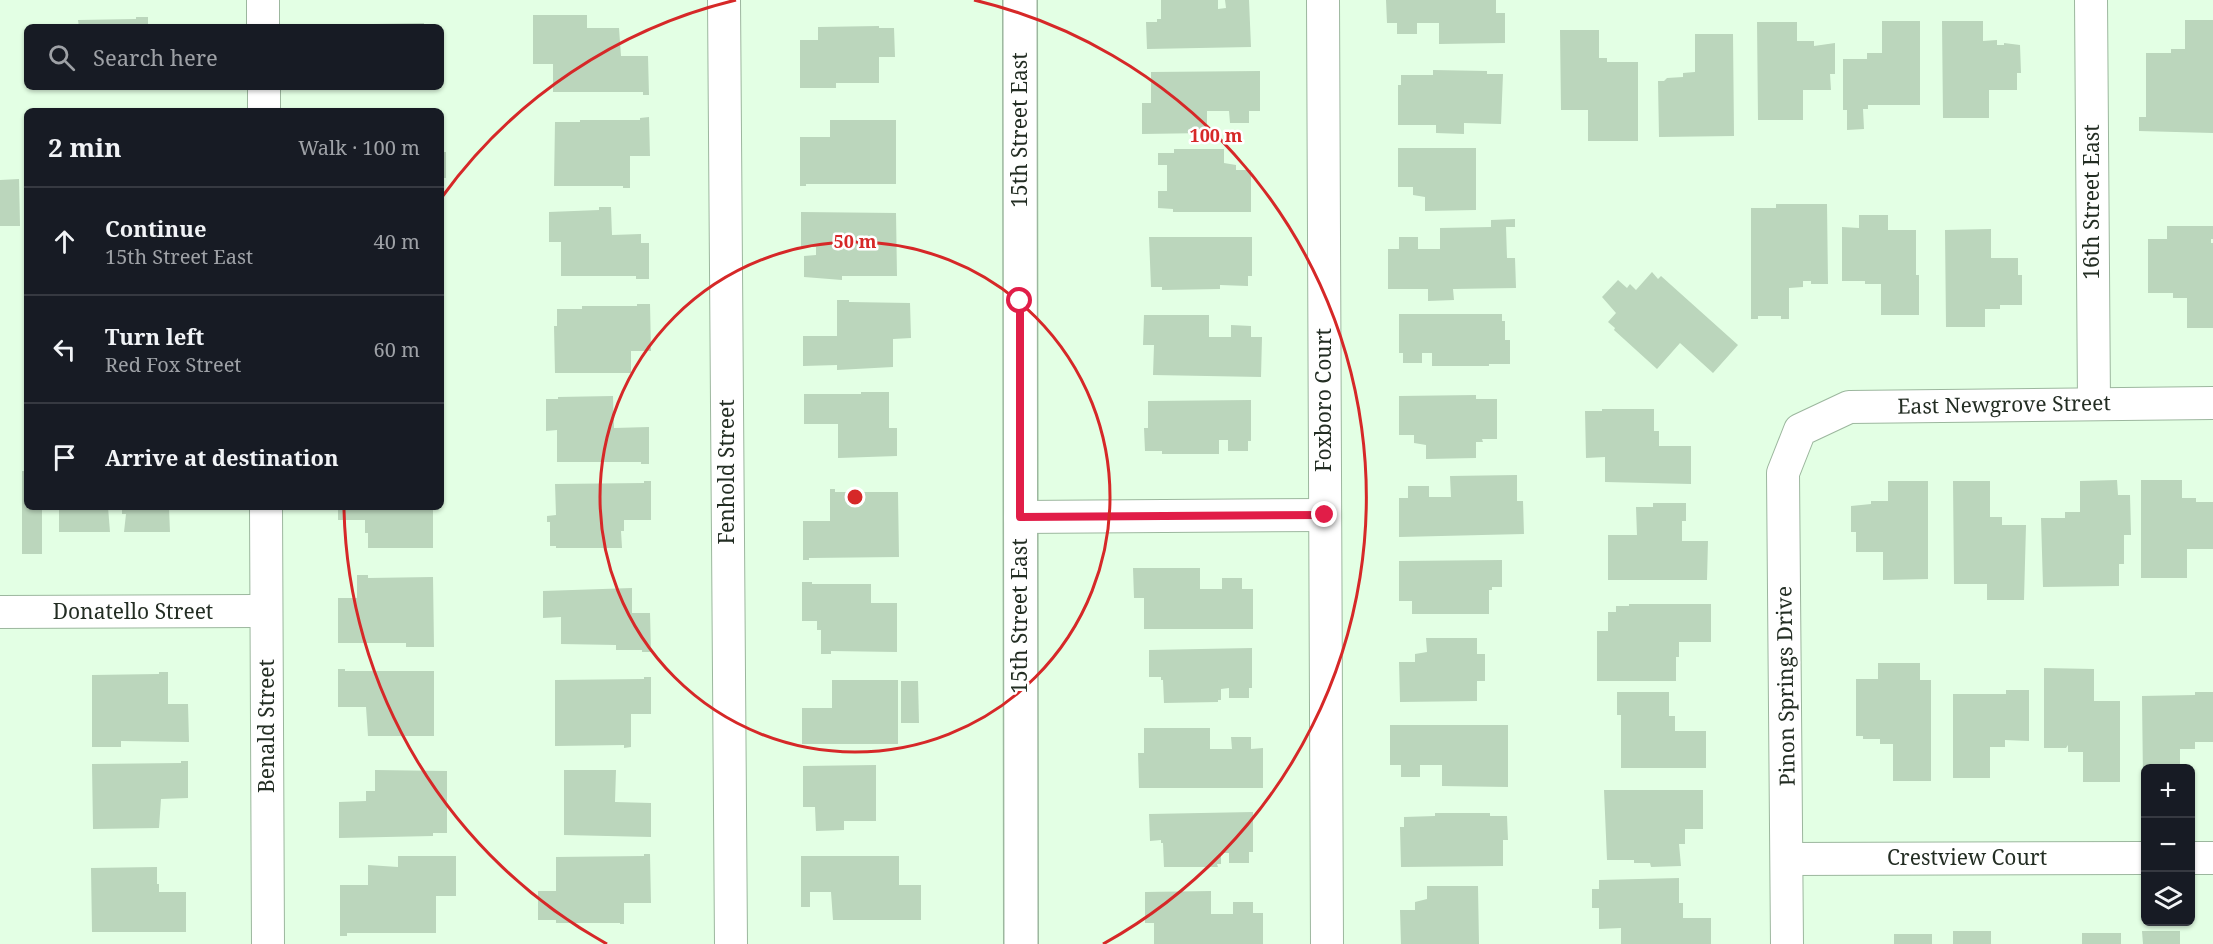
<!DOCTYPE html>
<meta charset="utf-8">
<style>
body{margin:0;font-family:"Noto Serif",serif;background:#20242c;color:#f1f3f6}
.controls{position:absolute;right:18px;bottom:18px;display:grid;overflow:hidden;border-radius:9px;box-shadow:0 2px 4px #0004}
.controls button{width:54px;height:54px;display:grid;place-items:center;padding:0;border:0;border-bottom:2px solid #363941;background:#171b24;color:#f1f3f6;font:30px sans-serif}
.stop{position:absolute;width:18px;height:18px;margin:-14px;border:4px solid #e11d48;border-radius:50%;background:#fff}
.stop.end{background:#e11d48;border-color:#fff;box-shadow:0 2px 6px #0008}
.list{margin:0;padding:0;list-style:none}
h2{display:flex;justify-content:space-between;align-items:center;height:78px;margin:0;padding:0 24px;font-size:26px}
h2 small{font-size:20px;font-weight:400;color:#9ea1a6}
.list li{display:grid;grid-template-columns:39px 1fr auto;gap:18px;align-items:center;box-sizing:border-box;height:108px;padding:0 24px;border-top:2px solid #363941}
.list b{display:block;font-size:22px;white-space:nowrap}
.list p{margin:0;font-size:20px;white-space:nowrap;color:#9ea1a6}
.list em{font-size:20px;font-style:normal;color:#9ea1a6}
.icon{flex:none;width:33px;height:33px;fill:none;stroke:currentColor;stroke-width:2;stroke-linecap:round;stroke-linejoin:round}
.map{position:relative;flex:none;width:2213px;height:944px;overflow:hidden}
.search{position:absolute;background:#171b24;box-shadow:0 2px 4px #0004;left:24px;top:24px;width:420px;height:66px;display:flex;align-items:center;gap:15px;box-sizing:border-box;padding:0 21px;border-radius:9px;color:#9ea1a6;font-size:22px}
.panel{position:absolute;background:#171b24;box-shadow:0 2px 4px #0004;left:24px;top:108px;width:420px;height:402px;border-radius:9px}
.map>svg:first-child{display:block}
.building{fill:#bbd6bc}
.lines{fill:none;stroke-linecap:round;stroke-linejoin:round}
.minor-casing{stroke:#9cb79e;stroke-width:34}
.tertiary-casing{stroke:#9cb79e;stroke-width:36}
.minor{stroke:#fff;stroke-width:32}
.tertiary{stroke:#fff;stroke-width:33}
.route{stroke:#e11d48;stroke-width:8}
.ring{fill:none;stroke:#d62828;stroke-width:3}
.labels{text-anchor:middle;stroke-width:5;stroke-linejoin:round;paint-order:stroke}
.street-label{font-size:21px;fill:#232d23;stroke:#fff}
.centre{fill:#d62828;stroke:#fff;stroke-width:3}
.ring-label{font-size:18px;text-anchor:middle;font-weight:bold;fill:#d62828;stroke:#fff;stroke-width:5;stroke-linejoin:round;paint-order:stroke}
</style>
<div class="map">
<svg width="2213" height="944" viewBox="0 0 2213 944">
<rect width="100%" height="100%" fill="#e3ffe4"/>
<g class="building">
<path d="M1161 0H1218V9L1226 8 1225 0H1249L1251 47 1147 49 1146 22H1157V19H1161Z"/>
<path d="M1386 0H1496V13H1505V43L1439 44V23H1417V34H1397V23H1387Z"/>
<path d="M533 15H587V28H619L621 56H648L649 95H643V92H553V64H533Z"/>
<path d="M136 17H148V27H79L78 20 136 19Z"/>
<path d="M2185 20H2213V133L2139 131V117H2146V53H2171V49H2185Z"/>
<path d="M1882 21H1920V105H1868V109H1863L1864 129 1847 130V110H1843V59H1867V53H1882Z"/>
<path d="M1942 21H1983V41L1997 40V45H2004V43L2020 45 2021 73H2017V90H1989V118H1943Z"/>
<path d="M1757 22H1797V41H1814V46L1835 43V74H1830L1831 90H1803V120H1758Z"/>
<path d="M424 23V27H373V24Z"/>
<path d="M879 26V28H894L895 57H879V83H836V88H800V40H818V27Z"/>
<path d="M1560 30H1599V58H1607V62H1638V141H1588V110H1561Z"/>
<path d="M1695 34H1733L1734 136 1659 137 1658 81H1664L1667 78 1683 77V73L1695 72Z"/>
<path d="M1433 70 1487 71V74H1503L1501 124 1464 123V134L1436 133V125H1398V85H1401V75H1433Z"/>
<path d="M1260 71V111H1249V123H1230L1229 111H1207V133L1142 134V103H1151V72Z"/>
<path d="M649 117 650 156H630V188H623V186H554L555 122H580V120H640V118Z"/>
<path d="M830 120H896V184H806V186H800V137H830Z"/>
<path d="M1398 148H1476V210L1425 211V197L1413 195V187H1398Z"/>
<path d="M1174 149H1224V163L1236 165V170H1251V212H1173V209L1158 208V191H1167V165H1158V153H1174Z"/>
<rect x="441" y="152" width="5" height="26"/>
<path d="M19 179 20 226H0V180Z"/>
<path d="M1776 204H1827L1828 284H1811V281H1803V287L1789 288V319H1781V316H1758V319H1751V208H1776Z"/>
<path d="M599 207H611L612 235 641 234V243H649V279H636V276H561V242H549V212L599 210Z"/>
<path d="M801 212 896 213 897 276H842V280L804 277V256L816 255V247H801Z"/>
<path d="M1859 215H1888V230H1916V275H1919V315H1881V284H1865V281H1842V227L1859 228Z"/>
<path d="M1515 219V227H1506L1507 258H1515L1516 288 1453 289 1454 300 1428 301V289H1388V249H1399V237H1418V249H1440V228L1491 227V220Z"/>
<path d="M2167 226H2213V239H2211V243H2213V328H2187V298H2173V293H2148V239H2167Z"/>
<path d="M1991 229V258H2018V275H2022V305H2000V309H1985V327H1946L1945 230Z"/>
<path d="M1149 237H1252V276H1248V286L1220 285V289L1162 290V287H1151Z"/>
<path d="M1652 272 1658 279 1661 276 1738 345 1713 373 1680 343 1657 369 1614 330 1615 328 1608 322 1616 313 1602 297 1618 280 1627 288 1630 284 1636 290Z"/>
<path d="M837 300H849V302L910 303 911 338 893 339V367L837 370V365L803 366V336H837Z"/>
<path d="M637 304H650L651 351H631V373H555L554 326H557V309H582V306H637Z"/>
<path d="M1399 314H1502V321H1505V340H1510V364H1489V366H1432V353H1422V363H1403V353H1399Z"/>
<path d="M1144 315H1209V337H1231V325L1251 326V337H1262L1261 377 1153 375 1154 345H1143Z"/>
<path d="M861 392H889V428H897V456L838 458V424H804V394H861Z"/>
<path d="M1476 395V399H1497V439H1482L1483 442H1476V458L1426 459V445L1414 443V435H1399V396Z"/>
<path d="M613 396 614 428 649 427V464H641V462H557V430L546 431V399H558V397Z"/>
<path d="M1251 400V441H1248V451H1228V440H1219V454H1162V451H1145L1144 428H1148V401Z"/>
<path d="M1602 409H1654V431H1659V446H1691V484L1605 482V457L1586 458 1585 411H1602Z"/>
<path d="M22 471H27V507H42V554H22Z"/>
<path d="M1517 475V501H1523L1524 534 1399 537V498H1408V486H1429V497H1451L1450 476Z"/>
<path d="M2117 480 2118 495H2130L2131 535H2124V564H2119V586L2043 587 2041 518H2065V512H2080V481Z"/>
<path d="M2141 480H2182V498H2196V502H2213V549H2187V578H2141Z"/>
<path d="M644 481H651V520H624V531H621L622 548H556V546H550V522H547V516L556 515 555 484 644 483Z"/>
<path d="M1888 481H1928V579L1883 580V552H1856V532H1851V506L1871 504V501H1888Z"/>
<path d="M1953 481H1990V517H2002V525H2026L2024 600H1987V584H1954Z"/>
<path d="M830 489H835V492H898L899 557 809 558V560H803V521H830Z"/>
<path d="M1653 503H1686V521H1682V541H1708L1707 580H1608V535H1637L1636 507H1653Z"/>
<path d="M59 507H108L110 532H59Z"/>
<path d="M122 507H169L170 532H124L126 514H122Z"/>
<path d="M338 507H433V548H368V533H365V520H338Z"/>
<path d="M1502 560V587H1492V590H1489V614H1412V601H1399V561Z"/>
<path d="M1133 568H1200V589H1222V578H1242V589H1253V629H1144V598H1134Z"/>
<path d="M357 575H368V578L433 577 434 647H406V643H338V598H357Z"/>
<path d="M802 582H812V584H871V603H897V652L831 651V654H821V630H817V621H802Z"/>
<path d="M632 588V613H650L651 652H642V650H616V645L561 644V617L543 618V591Z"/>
<path d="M1629 604H1711V642H1679V657H1676V681H1597V631H1608V612H1616V606H1629Z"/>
<path d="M1426 638H1477V654H1485V681H1477V701L1400 702 1399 662H1415V654L1427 652Z"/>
<path d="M1252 648V688H1249V698H1229V688L1221 689V700H1218V702L1164 703 1163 680H1161V677H1149V650Z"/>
<path d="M1878 663H1920V680H1931V781H1893V744H1880V739H1863V736H1856V679H1878Z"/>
<path d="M2044 668 2094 669V701H2120V782H2083V752H2068V745L2066 748H2044Z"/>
<path d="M338 669H345V671H434V736H368L366 707H338Z"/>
<path d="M159 672H168V704H188L189 742 121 741V747H92V675L159 674Z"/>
<path d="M644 677H651V714H631V747L624 748V745L555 746V680L644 679Z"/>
<path d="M832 680H898V744H802V708H832Z"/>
<path d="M901 681H918L919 723H901Z"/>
<path d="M2006 690H2029V741L2005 740V747H1990V778H1953V694H2006Z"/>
<path d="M1617 692H1669V716H1675V731H1706V768H1621V715H1617Z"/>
<path d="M2195 692H2213V742H2195V749H2180V768H2146V780H2143L2142 696 2195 695Z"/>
<path d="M1390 725H1508V787L1442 786V765H1420V777H1401V765H1390Z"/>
<path d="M1144 728H1210V749H1232L1231 737H1251V749L1263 748V788H1139L1138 753H1144Z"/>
<path d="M181 761H188V798L161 799 159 828 93 829 92 764 181 763Z"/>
<path d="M876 765V821H844V830L816 831 815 807H803V766Z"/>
<path d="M375 770 447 771V833H433V836L339 838V802L366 801V791H375Z"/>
<path d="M564 770H616L615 802 651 803V837L564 835Z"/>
<path d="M1604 790H1703V829H1685V844H1679L1681 866 1651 867 1650 863H1634V860H1607Z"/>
<path d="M1253 812V852H1249V863H1229V853H1221V864H1217L1218 867H1164L1163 843H1161V840L1150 841 1149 814Z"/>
<path d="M1435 813H1490V816H1507L1508 840H1503V866L1401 867 1400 827H1404V817L1435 816Z"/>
<path d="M644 854H650L651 903H624V924H620V923H556V920H538V891H556V857L644 856Z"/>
<path d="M398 856H456V896H436V933H347V936H340V885H368V865L398 867Z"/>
<path d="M801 856H899V885H921V920H833L831 892H810V907H801Z"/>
<path d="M157 867V884H159V892H186V932H92L91 868Z"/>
<path d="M1679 878V903H1683V918H1711V944H1621V928L1599 929V908H1592V889H1599V880Z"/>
<path d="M1427 886H1478L1479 944H1401L1400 910H1415V902L1427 899Z"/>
<path d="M1211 891V914H1233V902H1253V913H1263V944H1154V923H1145V892Z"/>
<rect x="1953" y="931" width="38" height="13"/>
<path d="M2142 931H2180V944H2143Z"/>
<rect x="2082" y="933" width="39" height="11"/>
<rect x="1894" y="934" width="38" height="10"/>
</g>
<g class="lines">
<defs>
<g id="minor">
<path d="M263 0V27"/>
<path d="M724 0 731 944"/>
<path d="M1323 0 1327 944"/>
<path d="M2091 0 2094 403"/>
<path d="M264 87V111"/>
<path d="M266 507 268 944"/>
<path d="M1020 517 1325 515"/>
<path d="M0 612 266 611"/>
<path d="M2190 858H2213"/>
<path d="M1788 859 2146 858"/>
<path d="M1787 944 1783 473 1800 430 1849 407 2213 403"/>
</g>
<path id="tertiary" d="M1020 0 1021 944"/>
</defs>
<use href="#minor" class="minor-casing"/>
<use href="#tertiary" class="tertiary-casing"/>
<use href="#minor" class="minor"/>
<use href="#tertiary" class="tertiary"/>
</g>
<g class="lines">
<path class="route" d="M1020 301V517L1325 515"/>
</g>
<g class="ring">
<circle cx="855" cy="497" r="255"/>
<path d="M607 944A511 511 0 0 1 344 510M442 197A511 511 0 0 1 736 0M974 0A511 511 0 0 1 1103 944"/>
</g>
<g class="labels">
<g class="street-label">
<text transform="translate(1020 130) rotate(-90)" y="7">15th Street East</text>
<text transform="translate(2092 202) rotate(-90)" y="7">16th Street East</text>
<text transform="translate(1324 400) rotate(-90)" y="7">Foxboro Court</text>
<text transform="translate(2004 405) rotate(-1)" y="7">East Newgrove Street</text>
<text transform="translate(727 472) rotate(-90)" y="7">Fenhold Street</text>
<text x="133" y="619">Donatello Street</text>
<text transform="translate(1020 616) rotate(-90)" y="7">15th Street East</text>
<text transform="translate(1786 686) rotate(-91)" y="7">Pinon Springs Drive</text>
<text transform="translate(267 726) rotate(-90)" y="7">Benald Street</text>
<text x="1967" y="865">Crestview Court</text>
</g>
</g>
<circle cx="855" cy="497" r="9" class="centre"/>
<g class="ring-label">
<text x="1216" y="142">100 m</text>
<text x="855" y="248">50 m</text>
</g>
</svg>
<div class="controls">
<button>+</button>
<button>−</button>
<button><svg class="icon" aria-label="layers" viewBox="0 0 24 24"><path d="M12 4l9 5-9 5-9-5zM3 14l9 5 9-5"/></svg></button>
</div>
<div class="stop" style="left:1020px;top:301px"></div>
<div class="stop end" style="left:1325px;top:515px"></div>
<div class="search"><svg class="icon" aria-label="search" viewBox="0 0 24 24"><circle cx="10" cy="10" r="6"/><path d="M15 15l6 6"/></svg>Search here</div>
<section class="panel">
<h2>2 min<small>Walk · 100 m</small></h2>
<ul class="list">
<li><svg class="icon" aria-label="ahead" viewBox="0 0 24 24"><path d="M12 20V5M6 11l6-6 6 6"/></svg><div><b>Continue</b><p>15th Street East</p></div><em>40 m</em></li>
<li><svg class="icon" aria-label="left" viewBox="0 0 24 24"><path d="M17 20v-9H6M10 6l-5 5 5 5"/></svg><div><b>Turn left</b><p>Red Fox Street</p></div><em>60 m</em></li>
<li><svg class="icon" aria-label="arrive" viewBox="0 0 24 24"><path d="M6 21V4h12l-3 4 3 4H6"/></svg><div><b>Arrive at destination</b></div></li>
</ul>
</section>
</div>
